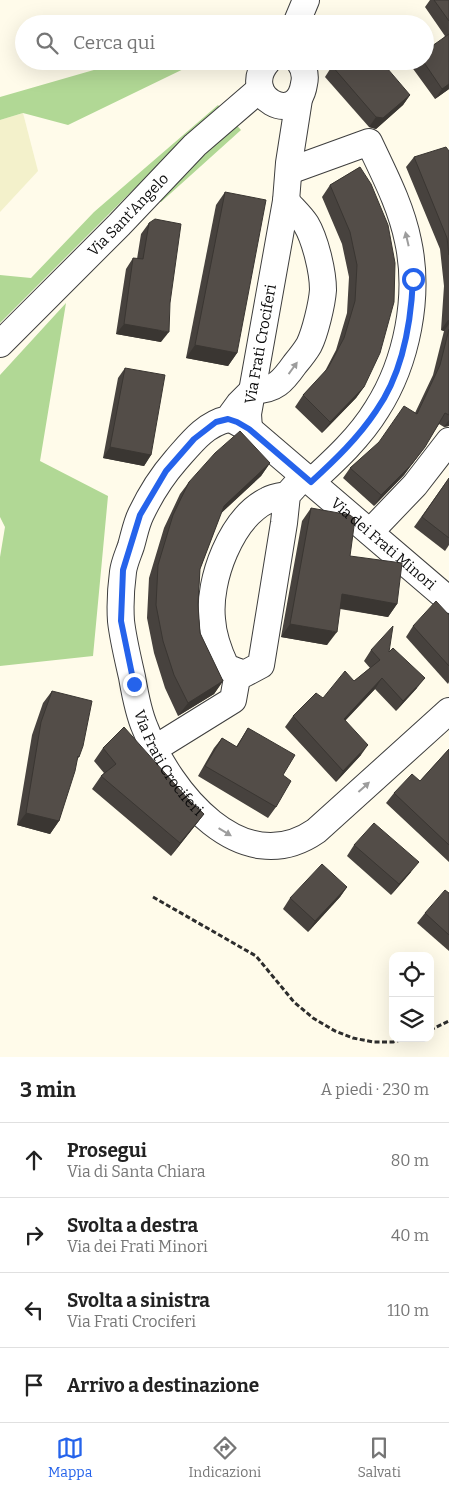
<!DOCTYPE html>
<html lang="it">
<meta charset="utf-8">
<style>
body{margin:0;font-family:Bitter,serif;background:#f6f6f6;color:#222}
.controls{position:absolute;right:15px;bottom:15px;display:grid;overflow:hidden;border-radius:10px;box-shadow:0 5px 20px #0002}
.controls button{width:45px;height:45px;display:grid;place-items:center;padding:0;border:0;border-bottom:1px solid #e0e0e0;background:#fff;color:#222;font:25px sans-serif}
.stop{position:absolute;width:15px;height:15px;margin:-11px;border:4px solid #2563eb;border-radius:50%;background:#fff}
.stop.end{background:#2563eb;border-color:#fff;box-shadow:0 1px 5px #0008}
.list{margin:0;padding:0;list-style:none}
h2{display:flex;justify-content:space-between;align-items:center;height:65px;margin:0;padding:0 20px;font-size:21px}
h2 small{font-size:16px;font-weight:400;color:#767676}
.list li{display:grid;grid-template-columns:32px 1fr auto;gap:15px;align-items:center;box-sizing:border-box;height:75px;padding:0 20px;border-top:1px solid #e0e0e0}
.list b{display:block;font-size:19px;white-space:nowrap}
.list p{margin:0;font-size:16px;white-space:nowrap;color:#767676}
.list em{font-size:16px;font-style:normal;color:#767676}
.icon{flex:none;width:28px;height:28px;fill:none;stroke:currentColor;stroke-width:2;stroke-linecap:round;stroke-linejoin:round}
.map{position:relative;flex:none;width:449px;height:1057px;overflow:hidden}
.search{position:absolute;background:#fff;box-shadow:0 5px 20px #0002;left:15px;right:15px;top:15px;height:55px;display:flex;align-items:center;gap:12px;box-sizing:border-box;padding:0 18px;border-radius:28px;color:#767676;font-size:19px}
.sheet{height:365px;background:#fff}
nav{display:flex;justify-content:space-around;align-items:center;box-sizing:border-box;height:70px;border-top:1px solid #e0e0e0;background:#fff;font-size:14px;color:#767676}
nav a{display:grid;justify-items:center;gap:2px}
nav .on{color:#2563eb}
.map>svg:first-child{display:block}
.farmland{fill:#f3f1cb}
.forest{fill:#b1d895}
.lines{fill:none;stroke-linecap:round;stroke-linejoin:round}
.minor-casing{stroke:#3e3e3e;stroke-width:28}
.path{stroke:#2d2d2d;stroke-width:3;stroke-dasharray:5 2.5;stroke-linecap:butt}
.minor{stroke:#fff;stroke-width:26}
.wall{fill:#47423e}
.shaded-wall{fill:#3a3632}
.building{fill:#534d48;stroke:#3a3632}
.oneway{fill:#9d9d9d}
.route{stroke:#2563eb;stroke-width:6}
.labels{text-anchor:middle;stroke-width:5;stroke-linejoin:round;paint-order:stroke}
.street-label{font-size:15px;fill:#0b0b0b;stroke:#fff}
</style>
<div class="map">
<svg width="449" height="1057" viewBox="0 0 449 1057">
<rect width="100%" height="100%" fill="#fffbea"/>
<path class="farmland" d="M23 113 38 171 0 212V120Z"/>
<g class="forest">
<path d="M125 61H200L68 125 23 113 0 120V97Z"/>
<path d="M218 105 241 130 161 202 137 186 0 323V275L31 278 94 212Z"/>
<path d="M66 303 40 461 108 496 93 656 0 666V557L5 527 0 517V375Z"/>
</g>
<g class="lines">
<defs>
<g id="minor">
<path d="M296 24 306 0"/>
<path d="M268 61C237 96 297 129 304 84 306 76 304 68 299 61"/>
<path d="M289 171 369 142C384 174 401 206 408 241 420 296 407 362 377 409 360 437 335 460 311 482"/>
<path id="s1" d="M0 344 119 225 195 145 260 89"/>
<path id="s2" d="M253 390 239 404 228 419C205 424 191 443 176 460 162 476 150 495 141 514 136 524 134 536 131 546 128 555 124 563 123 572 121 587 120 606 121 621 123 639 128 659 132 677 135 694 138 712 145 728 169 792 242 882 316 831L449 711"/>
<path d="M253 390C275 391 283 381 295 364 300 358 305 352 309 345 315 333 322 304 323 290 323 271 315 239 306 224 301 216 292 208 286 201"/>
<path id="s3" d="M233 420 249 429 449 600"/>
<path id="s4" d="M249 429 248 414 286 201 289 163 299 99"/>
<path d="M287 495C281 496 273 497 268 500 231 518 208 580 212 619 213 636 219 652 226 667L244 674 261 665 284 523 287 495 304 476"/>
<path d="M370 532 415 485 449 441"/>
<path d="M154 749 233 700 238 672"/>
</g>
</defs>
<use href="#minor" class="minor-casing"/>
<g class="path">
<path d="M153 897 256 956 294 1002 313 1018 335 1031 353 1038 373 1042H393L408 1038"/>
<path d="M430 1030 449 1021"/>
</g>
<use href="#minor" class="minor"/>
</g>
<g class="wall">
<path d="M430 0H449V89L435 99 411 66 414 61H425L445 36 425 7Z"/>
<path d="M332 66 410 95 403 105 376 129 369 127 325 77Z"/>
<path d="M449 151V426L444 427 439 424 417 457 404 475 374 506 343 478 350 468 415 413 433 375 444 331 441 330 444 286 440 249 406 167 414 157Z"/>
<path d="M360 167 364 387 356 398 322 433 295 407 303 395 324 373 336 350 347 313 349 277 342 244 322 197 330 185Z"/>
<path d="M225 192 237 353 228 366 186 358 216 205Z"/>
<path d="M149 223 161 342 116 334 126 269 133 258 137 259 141 234Z"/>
<path d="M125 368 151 455 144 466 103 458 118 378Z"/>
<path d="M270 463 261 476 221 513 200 569 198 604 200 633 223 681 214 694 178 716 165 688 154 653 147 618 149 578 164 528 180 494 189 482Z"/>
<path d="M449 478V545L445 551 414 527Z"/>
<path d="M311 508 350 556 397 604 388 617 340 609 327 645 281 637 302 521Z"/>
<path d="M449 615V682L448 684 406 637 413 626Z"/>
<path d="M371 650 389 652 417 688 396 711 375 689 345 721 361 755 336 782 285 727 293 716 323 698 354 681 370 668 364 661Z"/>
<path d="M52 691 79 757 77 760 59 821 50 834 17 825 32 735 43 703Z"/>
<path d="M248 728 283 775 276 807 268 818 198 776 214 748 222 738 236 747Z"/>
<path d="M103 748 189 800 204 814 194 827 171 856 92 789 101 776 104 773 94 761Z"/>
<path d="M449 749V862L386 803 394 793 420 781Z"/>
<path d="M354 845 411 872 391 895 347 856Z"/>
<path d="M347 887 340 897 308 932 283 909 290 898Z"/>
<path d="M449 893V951L417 923 425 913Z"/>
</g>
<g class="shaded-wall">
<path d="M449 84V89L435 99 442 89Z"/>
<path d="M410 95 403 105 376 129 369 127 376 117Z"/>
<path d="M448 320H449V324L444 331 441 330Z"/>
<path d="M124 324 169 332 161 342 116 334Z"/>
<path d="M195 345 237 353 228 366 186 358Z"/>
<path d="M364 387 356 398 322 433 330 422Z"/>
<path d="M449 420V426L444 427Z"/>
<path d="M110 447 151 455 144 466 103 458Z"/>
<path d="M425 447 404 475 374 506 381 495Z"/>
<path d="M270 463 261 476 215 519 224 506Z"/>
<path d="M342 594 397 604 388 617 333 607Z"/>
<path d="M290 624 337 632 327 645 281 637Z"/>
<path d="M382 678 375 689 336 730 344 719Z"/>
<path d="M425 678 417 688 396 711 403 701Z"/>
<path d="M223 681 214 694 178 716 188 703Z"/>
<path d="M368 745 361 755 336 782 343 771Z"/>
<path d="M26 813 59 821 50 834 17 825Z"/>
<path d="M204 814 194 827 171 856 180 843Z"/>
<path d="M419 862 411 872 391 895 399 884Z"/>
<path d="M347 887 340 897 308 932 315 921Z"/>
</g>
<g class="building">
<path d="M434 0H449V21Z"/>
<path d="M449 34V84L442 89 423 61H425V51Z"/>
<path d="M338 61H381L410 95 383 118 376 117 332 66Z"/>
<path d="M446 147 449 151V255L447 238 414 157Z"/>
<path d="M360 167 371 184 388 225 395 263 394 302 380 353 364 387 330 422 303 395 328 368 344 338 355 301 357 265 350 232 330 185Z"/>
<path d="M225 192 266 200 237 353 195 345Z"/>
<path d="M155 219 181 224 170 303 169 332 124 324 133 258 143 259 149 223Z"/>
<path d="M449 329V415L445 413 425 447 411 465 381 495 350 468 379 442 404 406 417 414 440 365Z"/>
<path d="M125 368 165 375 151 455 110 447Z"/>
<path d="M240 431 270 463 224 506 200 569 198 604 200 633 223 681 188 703 174 675 163 641 156 605 158 565 173 515 189 482 215 453Z"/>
<path d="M449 478V538L422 517Z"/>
<path d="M311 508 350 515 355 519 350 556 402 563 397 604 342 594 337 632 290 624Z"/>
<path d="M436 601 449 615V666L413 626Z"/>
<path d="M393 626 389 652 393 648 425 678 403 701 382 678 344 719 368 745 343 771 293 716 316 693 323 698 345 671 354 681 380 660 371 650Z"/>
<path d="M52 691 92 701 83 746 79 757 78 756 75 771 59 821 26 813 41 722Z"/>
<path d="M124 727 189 800 204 814 180 843 101 776 116 764 103 748Z"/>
<path d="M248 728 295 755 283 775 291 781 276 807 205 766 222 738 237 747Z"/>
<path d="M449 749V845L394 793 412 774 420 781Z"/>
<path d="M374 823 419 862 399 884 354 845Z"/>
<path d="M322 864 347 887 315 921 290 898Z"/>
<path d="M445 890 449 893V935L425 913Z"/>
</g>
<defs><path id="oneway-solid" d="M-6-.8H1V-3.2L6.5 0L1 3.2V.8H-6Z" transform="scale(1.25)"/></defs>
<g class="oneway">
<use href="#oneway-solid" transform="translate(407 239) rotate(-103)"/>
<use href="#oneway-solid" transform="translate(293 368) rotate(-54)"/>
<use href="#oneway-solid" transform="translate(364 787) rotate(-42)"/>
<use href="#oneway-solid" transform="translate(225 832) rotate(31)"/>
</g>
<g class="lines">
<path class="route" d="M134 684 121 621 123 570 140 515 166 471 194 439 216 422 228 419 237 422 249 429 311 482C335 460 358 438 376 411 403 373 411 324 413 279"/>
</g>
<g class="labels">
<g class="street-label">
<text dy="5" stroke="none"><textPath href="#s1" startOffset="182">Via Sant'Angelo</textPath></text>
<text dy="5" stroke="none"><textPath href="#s4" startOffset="86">Via Frati Crociferi</textPath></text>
<text dy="5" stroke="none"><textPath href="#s3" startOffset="195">Via dei Frati Minori</textPath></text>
<text dy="5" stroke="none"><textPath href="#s2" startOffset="432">Via Frati Crociferi</textPath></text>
</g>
</g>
</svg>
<div class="controls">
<button><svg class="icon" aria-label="locate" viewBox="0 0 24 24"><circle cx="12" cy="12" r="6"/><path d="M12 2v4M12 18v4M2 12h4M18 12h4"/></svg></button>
<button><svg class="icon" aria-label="layers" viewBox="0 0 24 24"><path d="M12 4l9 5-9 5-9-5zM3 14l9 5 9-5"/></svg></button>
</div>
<div class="stop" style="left:413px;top:279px"></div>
<div class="stop end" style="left:134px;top:684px"></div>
<div class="search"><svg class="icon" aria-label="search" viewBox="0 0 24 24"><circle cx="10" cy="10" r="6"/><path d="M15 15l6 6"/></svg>Cerca qui</div>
</div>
<section class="sheet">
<h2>3 min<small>A piedi · 230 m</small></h2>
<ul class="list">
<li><svg class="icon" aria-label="ahead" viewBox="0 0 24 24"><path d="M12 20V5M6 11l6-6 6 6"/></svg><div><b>Prosegui</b><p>Via di Santa Chiara</p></div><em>80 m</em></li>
<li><svg class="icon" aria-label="right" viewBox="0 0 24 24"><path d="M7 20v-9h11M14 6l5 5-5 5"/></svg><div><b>Svolta a destra</b><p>Via dei Frati Minori</p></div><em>40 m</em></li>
<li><svg class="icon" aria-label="left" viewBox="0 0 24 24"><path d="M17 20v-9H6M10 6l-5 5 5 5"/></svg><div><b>Svolta a sinistra</b><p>Via Frati Crociferi</p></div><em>110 m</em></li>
<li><svg class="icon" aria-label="arrive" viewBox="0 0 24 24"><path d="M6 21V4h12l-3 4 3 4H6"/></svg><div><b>Arrivo a destinazione</b></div></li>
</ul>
</section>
<nav>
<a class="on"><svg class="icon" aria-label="map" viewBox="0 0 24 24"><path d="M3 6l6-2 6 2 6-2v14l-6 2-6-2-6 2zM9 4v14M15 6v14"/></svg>Mappa</a>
<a><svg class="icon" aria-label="directions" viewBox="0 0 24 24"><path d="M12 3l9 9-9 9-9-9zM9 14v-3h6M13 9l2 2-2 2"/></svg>Indicazioni</a>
<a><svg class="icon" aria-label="saved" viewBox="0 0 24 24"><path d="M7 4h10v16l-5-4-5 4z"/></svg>Salvati</a>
</nav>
